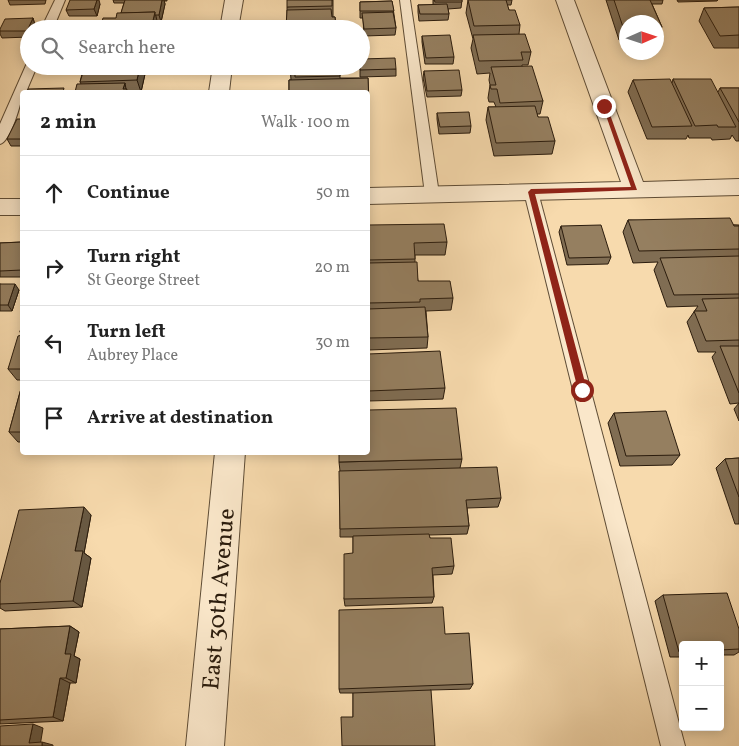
<!DOCTYPE html>
<meta charset="utf-8">
<style>
body{margin:0;font-family:Vollkorn,serif;background:#f2f2f2;color:#222}
.controls{position:absolute;right:15px;bottom:15px;display:grid;overflow:hidden;border-radius:5px;box-shadow:0 2px 12px #0003}
.controls button{width:45px;height:45px;display:grid;place-items:center;padding:0;border:0;border-bottom:1px solid #e0e0e0;background:#fff;color:#222;font:25px sans-serif}
.compass{position:absolute;left:619px;top:15px;width:45px;height:45px;border-radius:50%;background:#fff;box-shadow:0 2px 12px #0003;rotate:87deg}
.stop{position:absolute;width:15px;height:15px;margin:-11px;border:4px solid #8f2418;border-radius:50%;background:#fff}
.stop.end{background:#8f2418;border-color:#fff;box-shadow:0 1px 5px #0008}
.list{margin:0;padding:0;list-style:none}
h2{display:flex;justify-content:space-between;align-items:center;height:65px;margin:0;padding:0 20px;font-size:21px}
h2 small{font-size:16px;font-weight:400;color:#767676}
.list li{display:grid;grid-template-columns:32px 1fr auto;gap:15px;align-items:center;box-sizing:border-box;height:75px;padding:0 20px;border-top:1px solid #e0e0e0}
.list b{display:block;font-size:19px;white-space:nowrap}
.list p{margin:0;font-size:16px;white-space:nowrap;color:#767676}
.list em{font-size:16px;font-style:normal;color:#767676}
.icon{flex:none;width:28px;height:28px;fill:none;stroke:currentColor;stroke-width:2;stroke-linecap:round;stroke-linejoin:round}
.map{position:relative;flex:none;width:739px;height:746px;overflow:hidden}
.search{position:absolute;background:#fff;box-shadow:0 2px 12px #0003;left:20px;top:20px;width:350px;height:55px;display:flex;align-items:center;gap:12px;box-sizing:border-box;padding:0 18px;border-radius:28px;color:#767676;font-size:19px}
.panel{position:absolute;background:#fff;box-shadow:0 2px 12px #0003;left:20px;top:90px;width:350px;height:365px;border-radius:5px}
.map>svg:first-child{display:block}
.lines{fill:none;stroke-linecap:round;stroke-linejoin:round}
.service-casing{stroke:#5e4c35;stroke-width:2}
.minor-casing{stroke:#5e4c35;stroke-width:2}
.service{fill:#fae7ca;fill-rule:evenodd}
.minor{fill:#fae7ca;fill-rule:evenodd}
.wall{fill:#806d53;stroke:#2b1c0d}
.shaded-wall{fill:#685943;stroke:#2b1c0d}
.building{fill:#957f60;stroke:#2b1c0d}
.route{fill:#8f2418}
.labels{text-anchor:middle;stroke-width:4;stroke-linejoin:round;paint-order:stroke}
.near-street-label{font-size:24px;fill:#2b1c0d;stroke:#fae7ca}
</style>
<div class="map">
<svg width="739" height="746" viewBox="0 0 739 746">
<rect width="100%" height="100%" fill="#f7daad"/>
<filter id="stains"><feTurbulence type="fractalNoise" baseFrequency=".004" numOctaves="4"/><feColorMatrix values="0 0 0 0 .2 0 0 0 0 .09 0 0 0 0 .02 0 0 0 .5 -.17"/></filter>
<radialGradient id="worn" r=".72"><stop offset=".6" stop-color="#630" stop-opacity="0"/><stop offset="1" stop-color="#630" stop-opacity=".3"/></radialGradient>
<g class="lines">
<defs>
<g id="service">
<path d="M55 0H65L53 29H41Z"/>
<path d="M400 0H410L439 194 437 197H427L425 194Z"/>
<path d="M27 63H29V66H37L26 92H22C22 103 10 142 0 144V124Z"/>
<path d="M531 187 536 189 538 192 685 746H661L524 192 526 189Z"/>
</g>
<g id="minor">
<path d="M225 0H243L238 29H220Z"/>
<path d="M556 0H574L643 182 739 179V195L368 204V188L621 182Z"/>
<path d="M213 66H232L229 92H209Z"/>
<rect x="0" y="199" width="22" height="16"/>
<path d="M215 452H245L224 746H186Z"/>
</g>
</defs>
<use href="#service" class="service-casing"/>
<use href="#minor" class="minor-casing"/>
<use href="#service" class="service"/>
<use href="#minor" class="minor"/>
</g>
<g class="wall">
<path d="M8 0H46L45 4 10 5Z"/>
<path d="M113 0H167V1H164L165 4 161 22H157L158 25 116 18 121 13 124 3H114Z"/>
<path d="M333 0V17H335L336 29H287V7Z"/>
<path d="M433 0H462L461 8 448 9 449 14 448 20 419 21 418 12V5H433Z"/>
<path d="M468 0H512L511 5H507L509 10 520 25 519 34 531 52 528 65H522V67L543 101 540 114H537L538 117 555 141 552 154 494 156 486 120 488 107H496L494 102H489L488 98 490 85 489 80 490 73 477 74 471 48 473 39 466 13Z"/>
<path d="M606 0H663L662 4H652L662 27 657 40 656 22H626V40H619Z"/>
<path d="M677 0H718L717 1 678 2Z"/>
<path d="M392 1 396 28 395 35 364 36 363 18H360V2Z"/>
<path d="M100 4 97 16H69L66 10Z"/>
<path d="M739 7V48H714L699 21 704 8Z"/>
<path d="M33 18 35 25 29 29V37L2 38 0 34V29Z"/>
<path d="M422 36 454 57 453 64H425L422 42Z"/>
<path d="M84 66H144H143L145 74 141 92H75L81 84 80 82Z"/>
<path d="M290 66H340V78H368L369 114H368V92H289V80H291Z"/>
<path d="M360 66 396 69V76L360 77Z"/>
<path d="M424 71 462 90 461 96 427 97 423 78Z"/>
<path d="M673 79 718 92 720 88H739V141H736L732 135 730 139 712 140 711 138H689L688 135 686 139H647L628 92 633 80 672 83Z"/>
<path d="M437 113 471 126 470 133 439 134 437 119Z"/>
<path d="M22 119V146H11L7 139Z"/>
<path d="M628 220 739 225V421L734 409 739 403 730 404 712 357 716 352H698L687 322 698 306 667 307 654 270 658 262 633 263 623 232Z"/>
<path d="M368 225 447 242 445 255H415V262L418 281 453 298 451 310 426 311 428 337 427 348 368 350Z"/>
<path d="M561 226 611 257 608 264 567 265 559 232Z"/>
<path d="M22 242V277H0V243Z"/>
<path d="M0 284 19 290 12 311H0Z"/>
<path d="M22 324V380H17L8 369 22 335 20 332Z"/>
<path d="M368 354 445 388 443 399 368 401Z"/>
<path d="M22 385V442H18L9 432Z"/>
<path d="M614 413 680 455 672 465 620 466 608 423Z"/>
<path d="M739 458V524H735L716 468 725 459Z"/>
<path d="M462 459 460 468 501 498 498 507 467 508 469 526 467 534 429 535 430 538 454 566 452 574 433 575 434 597 432 603 345 606 344 599 353 553V537H340V471L339 462Z"/>
<path d="M91 515 84 553 91 558 82 607 5 611 0 608V583Z"/>
<path d="M663 595 739 629V652L734 655H720V645H683V657H670L655 601Z"/>
<path d="M70 626 79 632 74 656 80 659 76 683H70L63 721 0 724V629Z"/>
<path d="M445 634 473 684 470 689 431 690 353 717V693H340L339 689Z"/>
</g>
<g class="shaded-wall">
<path d="M97 0H99L100 4 97 16 94 9Z"/>
<path d="M162 0H164L165 4 161 22 159 15Z"/>
<path d="M155 12 158 25 157 29H151Z"/>
<path d="M33 18 35 25 34 29H29V35L27 31Z"/>
<path d="M140 66H143L145 74 141 92 137 80Z"/>
<path d="M125 83 126 89 128 92H124L123 89Z"/>
<path d="M15 284 19 290 12 311 8 305Z"/>
<path d="M84 507 91 515 84 553 91 558 82 607 73 601 75 551Z"/>
<path d="M70 626 79 632 74 656 80 659 76 683 66 678 65 654Z"/>
<path d="M60 678 70 683 63 721 53 717Z"/>
<path d="M33 724 43 728 40 746 29 743Z"/>
<path d="M42 742 53 745V746H42Z"/>
</g>
<g class="building">
<path d="M70 0H97L94 9 66 10Z"/>
<path d="M125 0H162L159 15H155V12L121 13Z"/>
<path d="M287 0H332V6L287 7Z"/>
<path d="M434 0H462V2H435Z"/>
<path d="M468 0H506L509 10H515L520 25 474 26Z"/>
<path d="M614 0H650L662 27H656V22H626V27H623Z"/>
<path d="M392 1 394 11H360V2Z"/>
<path d="M447 4 449 14H420L418 5Z"/>
<path d="M739 7V35L720 36 704 8Z"/>
<path d="M331 9 332 17H335L336 27 286 28 287 10Z"/>
<path d="M155 12 151 29H100L103 18H116L117 13Z"/>
<path d="M393 12 396 28 364 29 362 13Z"/>
<path d="M33 18 27 31H0V29L5 19Z"/>
<path d="M58 28H89V29Z"/>
<path d="M525 34 531 52H521L523 60 479 61 473 35Z"/>
<path d="M450 35 454 57 426 58 422 36Z"/>
<path d="M395 58 396 69 360 70 361 59Z"/>
<path d="M85 66H140L137 80 80 82Z"/>
<path d="M290 66H339L340 76 295 77V71H290Z"/>
<path d="M532 66 543 101 500 103 497 89H491L490 85H496L491 67Z"/>
<path d="M459 70 462 90 427 91 424 71Z"/>
<path d="M368 78 369 102H368V92H289V80Z"/>
<path d="M670 79 692 126 652 127 633 80Z"/>
<path d="M673 79H711L736 127H718L717 125 695 126Z"/>
<path d="M125 83 123 89H127L126 92H75L77 84Z"/>
<path d="M64 88 63 92H27L28 89Z"/>
<path d="M720 88H739V122Z"/>
<path d="M535 106 538 117H548L555 141 496 143 488 107Z"/>
<path d="M469 112 471 126 440 127 437 113Z"/>
<path d="M17 119H22V139H7Z"/>
<path d="M730 218 734 226H739V249L639 251 628 220Z"/>
<path d="M444 224 447 242 414 243 415 259 368 260V225Z"/>
<path d="M601 225 611 257 569 258 561 226Z"/>
<path d="M22 242V270L0 271V243Z"/>
<path d="M739 256V294L674 295 660 258Z"/>
<path d="M417 262 418 281H450L453 298 420 299V302L368 303V263Z"/>
<path d="M0 284H15L8 305H0Z"/>
<path d="M739 298V340L706 341 694 311H707L702 299Z"/>
<path d="M425 307 428 337 368 338V309Z"/>
<path d="M22 324V332H20Z"/>
<path d="M22 335V369H8L18 336Z"/>
<path d="M720 346H739V393Z"/>
<path d="M440 351 445 388 368 391V354Z"/>
<path d="M22 385V432H9Z"/>
<path d="M456 408 462 459 339 462V452H368V410Z"/>
<path d="M666 411 680 455 626 456 614 413Z"/>
<path d="M739 458V497L725 459Z"/>
<path d="M497 467 501 498 466 500 469 526 340 529 339 471Z"/>
<path d="M84 507 75 551H83L73 601 0 604V583L19 510Z"/>
<path d="M429 534 430 538H451L454 566 432 568 434 597 344 599V554L353 553V536Z"/>
<path d="M727 593 739 629V649L720 650V645H683V652H679L663 595Z"/>
<path d="M443 607 445 634 469 633 473 684 339 689V610Z"/>
<path d="M70 626 65 654H71L66 678H60L53 717 0 720V629Z"/>
<path d="M431 690 435 746H342L341 717H353V693Z"/>
<path d="M33 724 29 743 42 742V746H0V726Z"/>
</g>
<path class="route" d="M602 104 607 106 637 190 535 194 587 390 582 394 578 390 528 192 531 189 631 187Z"/>
<g class="labels">
<g class="near-street-label">
<text transform="translate(218 599) rotate(-85)" y="8">East 30th Avenue</text>
</g>
</g>
<rect width="100%" height="100%" filter="url(#stains)"/>
<rect width="100%" height="100%" fill="url(#worn)"/>
</svg>
<div class="controls">
<button>+</button>
<button>−</button>
</div>
<svg class="compass" viewBox="-18 -18 36 36"><path d="M0-13l5 13h-10z" fill="#e53935"/><path d="M0 13l5-13h-10z" fill="#767676"/></svg>
<div class="stop" style="left:582px;top:390px"></div>
<div class="stop end" style="left:604px;top:106px"></div>
<div class="search"><svg class="icon" aria-label="search" viewBox="0 0 24 24"><circle cx="10" cy="10" r="6"/><path d="M15 15l6 6"/></svg>Search here</div>
<section class="panel">
<h2>2 min<small>Walk · 100 m</small></h2>
<ul class="list">
<li><svg class="icon" aria-label="ahead" viewBox="0 0 24 24"><path d="M12 20V5M6 11l6-6 6 6"/></svg><div><b>Continue</b></div><em>50 m</em></li>
<li><svg class="icon" aria-label="right" viewBox="0 0 24 24"><path d="M7 20v-9h11M14 6l5 5-5 5"/></svg><div><b>Turn right</b><p>St George Street</p></div><em>20 m</em></li>
<li><svg class="icon" aria-label="left" viewBox="0 0 24 24"><path d="M17 20v-9H6M10 6l-5 5 5 5"/></svg><div><b>Turn left</b><p>Aubrey Place</p></div><em>30 m</em></li>
<li><svg class="icon" aria-label="arrive" viewBox="0 0 24 24"><path d="M6 21V4h12l-3 4 3 4H6"/></svg><div><b>Arrive at destination</b></div></li>
</ul>
</section>
</div>
